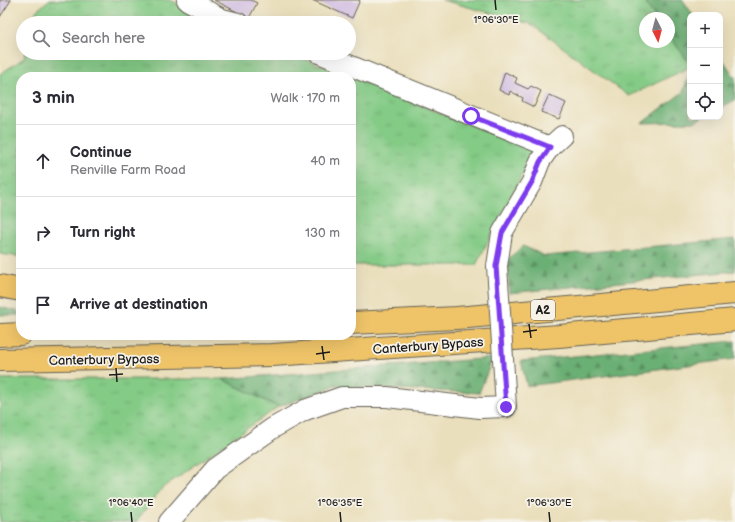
<!DOCTYPE html>
<meta charset="utf-8">
<style>
body{margin:0;font-family:"Balsamiq Sans",sans-serif;background:#f7f7f7;color:#2b2b33}
.controls{position:absolute;right:12px;top:12px;display:grid;overflow:hidden;border-radius:8px;box-shadow:0 4px 16px #0002}
.controls button{width:36px;height:36px;display:grid;place-items:center;padding:0;border:0;border-bottom:1px solid #e1e1e2;background:#fff;color:#2b2b33;font:20px sans-serif}
.compass{position:absolute;left:639px;top:12px;width:36px;height:36px;border-radius:50%;background:#fff;box-shadow:0 4px 16px #0002;rotate:174deg}
.stop{position:absolute;width:12px;height:12px;margin:-9px;border:3px solid #7c3aed;border-radius:50%;background:#fff}
.stop.end{background:#7c3aed;border-color:#fff;box-shadow:0 1px 4px #0008}
.list{margin:0;padding:0;list-style:none}
h2{display:flex;justify-content:space-between;align-items:center;height:52px;margin:0;padding:0 16px;font-size:17px}
h2 small{font-size:13px;font-weight:400;color:#7c7c81}
.list li{display:grid;grid-template-columns:26px 1fr auto;gap:12px;align-items:center;box-sizing:border-box;height:72px;padding:0 16px;border-top:1px solid #e1e1e2}
.list b{display:block;font-size:15px;white-space:nowrap}
.list p{margin:0;font-size:13px;white-space:nowrap;color:#7c7c81}
.list em{font-size:13px;font-style:normal;color:#7c7c81}
.icon{flex:none;width:22px;height:22px;fill:none;stroke:currentColor;stroke-width:2;stroke-linecap:round;stroke-linejoin:round}
.map{position:relative;flex:none;width:735px;height:522px;overflow:hidden}
.search{position:absolute;background:#fff;box-shadow:0 4px 16px #0002;left:16px;top:16px;width:340px;height:44px;display:flex;align-items:center;gap:10px;box-sizing:border-box;padding:0 14px;border-radius:22px;color:#7c7c81;font-size:15px}
.panel{position:absolute;background:#fff;box-shadow:0 4px 16px #0002;left:16px;top:72px;width:340px;height:268px;border-radius:16px}
.map>svg:first-child{display:block}
.grass{fill:url(#grass-tufts);stroke:#507451}
.forest{fill:url(#forest-firs);stroke:#446648}
.building{fill:#ceb9e2}
.lines{fill:none;stroke-linecap:round;stroke-linejoin:round}
.minor-casing{stroke:#646054;stroke-width:22}
.highway-casing{stroke:#646054;stroke-width:24}
.minor{stroke:#fff;stroke-width:20}
.highway{stroke:#efc469;stroke-width:22}
.minor-bridge-casing{stroke:#646054;stroke-width:22;stroke-linecap:butt}
.minor-bridge{stroke:#fff;stroke-width:20}
.route{stroke:#7c3aed;stroke-width:5}
.ticks{fill:none;stroke:#1c1c1c;stroke-width:1.5}
.labels{text-anchor:middle;stroke-width:3.5;stroke-linejoin:round;paint-order:stroke}
.shield{fill:#f7f3e8;stroke:#5e5c59;stroke-width:1}
.shield-label{font-size:12px;font-weight:bold;fill:#1c1c1c}
.street-label{font-size:13px;fill:#1c1c1c;stroke:#f7f3e8}
.ticks-label{font-size:10px;text-anchor:middle;fill:#1c1c1c;stroke:#f7f3e8;stroke-width:3.5;stroke-linejoin:round;paint-order:stroke}
</style>
<div class="map">
<svg width="735" height="522" viewBox="0 0 735 522">
<defs>
<pattern id="grass-tufts" width="24" height="20" patternUnits="userSpaceOnUse"><rect width="24" height="20" fill="#84cb86"/><path d="M3 7l-1-3M5 7V3M7 7l1-3M15 17l-1-3M17 17v-4M19 17l1-3" fill="none" stroke="#71ae73"/></pattern>
<pattern id="forest-firs" width="22" height="20" patternUnits="userSpaceOnUse"><rect width="22" height="20" fill="#6baf73"/><path d="M5 1l3.5 6h-7zM16 11l3.5 6h-7z" fill="#578e5e"/></pattern>
</defs>
<rect width="100%" height="100%" fill="#f7f3e8"/>
<filter id="ink" filterUnits="userSpaceOnUse"><feTurbulence type="fractalNoise" baseFrequency=".025" numOctaves="2"/><feDisplacementMap in="SourceGraphic" scale="8" xChannelSelector="R" yChannelSelector="G"/><feConvolveMatrix kernelMatrix="1 2 1 2 8 2 1 2 1" color-interpolation-filters="sRGB"/></filter>
<filter id="wash" filterUnits="userSpaceOnUse"><feTurbulence type="fractalNoise" baseFrequency=".012" numOctaves="4" result="noise"/><feDisplacementMap in="SourceGraphic" scale="16" xChannelSelector="R" yChannelSelector="G"/><feGaussianBlur stdDeviation="0.9" result="paint"/><feColorMatrix in="noise" values="0 0 0 0 0 0 0 0 0 0 0 0 0 0 0 0 0 1.4 0 .05"/><feComposite in="paint" operator="in"/></filter>
<g filter="url(#wash)">
<rect width="100%" height="100%" fill="#eadfbc"/>
<g class="grass">
<path d="M49 0H170L220 23H33L36 11Z"/>
<path d="M442 0H643L656 18H645V42H669V35L690 64V67L629 96 531 24Z"/>
<path d="M25 53H290L350 77H21V257L0 254V74L24 58Z"/>
<path d="M351 77 534 151 476 265H351Z"/>
<path d="M0 379H222L278 407 162 488 136 522H0Z"/>
</g>
<g class="forest">
<path d="M643 0H683L693 15H690V64L669 35V18H656Z"/>
<path d="M720 55 735 78V100L720 108Z"/>
<path d="M690 72V117H703L694 122 642 123 683 92Z"/>
<path d="M735 239V271L509 293 508 259 523 246 545 256Z"/>
<path d="M0 307 21 312V315H0Z"/>
<path d="M735 341V359L527 386 521 361Z"/>
<path d="M493 358 479 393 335 386 278 407 222 379Z"/>
</g>
<g id="blocks">
<g class="building">
<path d="M0 0H11L0 17Z"/>
<path d="M214 0H251L257 3 249 18Z"/>
<path d="M312 0H360L352 18Z"/>
<path d="M505 72 517 78 515 83 528 89 531 86 541 91 534 107 522 101 523 98 510 91 509 95 499 90Z"/>
<path d="M549 95 566 103 559 119 541 112Z"/>
</g>
</g>
</g>
<g filter="url(#ink)">
<use href="#blocks" fill-opacity="0" stroke="#646054" stroke-width="1"/>
<g class="lines">
<defs>
<g id="minor">
<path d="M187 0 222 19 238 23"/>
<path d="M319 53 550 147"/>
<path d="M497 266 502 233 532 182 540 161 550 147 562 136"/>
<path d="M169 522 215 469 273 428 305 410 342 397H387L480 408 506 407 504 374"/>
</g>
<g id="highway">
<path d="M0 286 21 290"/>
<path d="M351 323 457 318 735 293"/>
<path d="M0 335 21 334"/>
<path d="M0 360 272 355 559 336 735 320"/>
</g>
</defs>
<use href="#minor" class="minor-casing"/>
<use href="#highway" class="highway-casing"/>
<use href="#minor" class="minor"/>
<use href="#highway" class="highway"/>
<defs>
<path id="minor-bridge" d="M497 266 504 374"/>
</defs>
<use href="#minor-bridge" class="minor-bridge-casing"/>
<use href="#minor-bridge" class="minor-bridge"/>
</g>
</g>
<g class="lines" filter="url(#ink)">
<path class="route" d="M471 116 550 147 540 162 532 182 502 233 496 266 506 407"/>
</g>
<path class="ticks" d="M495 0 496 10M529 324 531 338M523 332 537 330M322 346 324 360M316 354 330 352M116 368 117 382M109 375 123 374M131 512 132 522M340 512 341 522M549 512 550 522"/>
<g class="labels">
<rect class="shield" x="531" y="300" width="24" height="20" rx="3"/>
<g class="shield-label">
<text x="543" y="314">A2</text>
</g>
<g class="street-label">
<text transform="translate(428 345) rotate(-4)" y="5">Canterbury Bypass</text>
<text transform="translate(104 359) rotate(-1)" y="5">Canterbury Bypass</text>
</g>
</g>
<g class="ticks-label">
<text x="496" y="23">1°06'30"E</text>
<text x="131" y="506">1°06'40"E</text>
<text x="340" y="506">1°06'35"E</text>
<text x="549" y="506">1°06'30"E</text>
</g>
</svg>
<div class="controls">
<button>+</button>
<button>−</button>
<button><svg class="icon" aria-label="locate" viewBox="0 0 24 24"><circle cx="12" cy="12" r="6"/><path d="M12 2v4M12 18v4M2 12h4M18 12h4"/></svg></button>
</div>
<svg class="compass" viewBox="-18 -18 36 36"><path d="M0-13l5 13h-10z" fill="#e53935"/><path d="M0 13l5-13h-10z" fill="#7c7c81"/></svg>
<div class="stop" style="left:471px;top:116px"></div>
<div class="stop end" style="left:506px;top:407px"></div>
<div class="search"><svg class="icon" aria-label="search" viewBox="0 0 24 24"><circle cx="10" cy="10" r="6"/><path d="M15 15l6 6"/></svg>Search here</div>
<section class="panel">
<h2>3 min<small>Walk · 170 m</small></h2>
<ul class="list">
<li><svg class="icon" aria-label="ahead" viewBox="0 0 24 24"><path d="M12 20V5M6 11l6-6 6 6"/></svg><div><b>Continue</b><p>Renville Farm Road</p></div><em>40 m</em></li>
<li><svg class="icon" aria-label="right" viewBox="0 0 24 24"><path d="M7 20v-9h11M14 6l5 5-5 5"/></svg><div><b>Turn right</b></div><em>130 m</em></li>
<li><svg class="icon" aria-label="arrive" viewBox="0 0 24 24"><path d="M6 21V4h12l-3 4 3 4H6"/></svg><div><b>Arrive at destination</b></div></li>
</ul>
</section>
</div>
